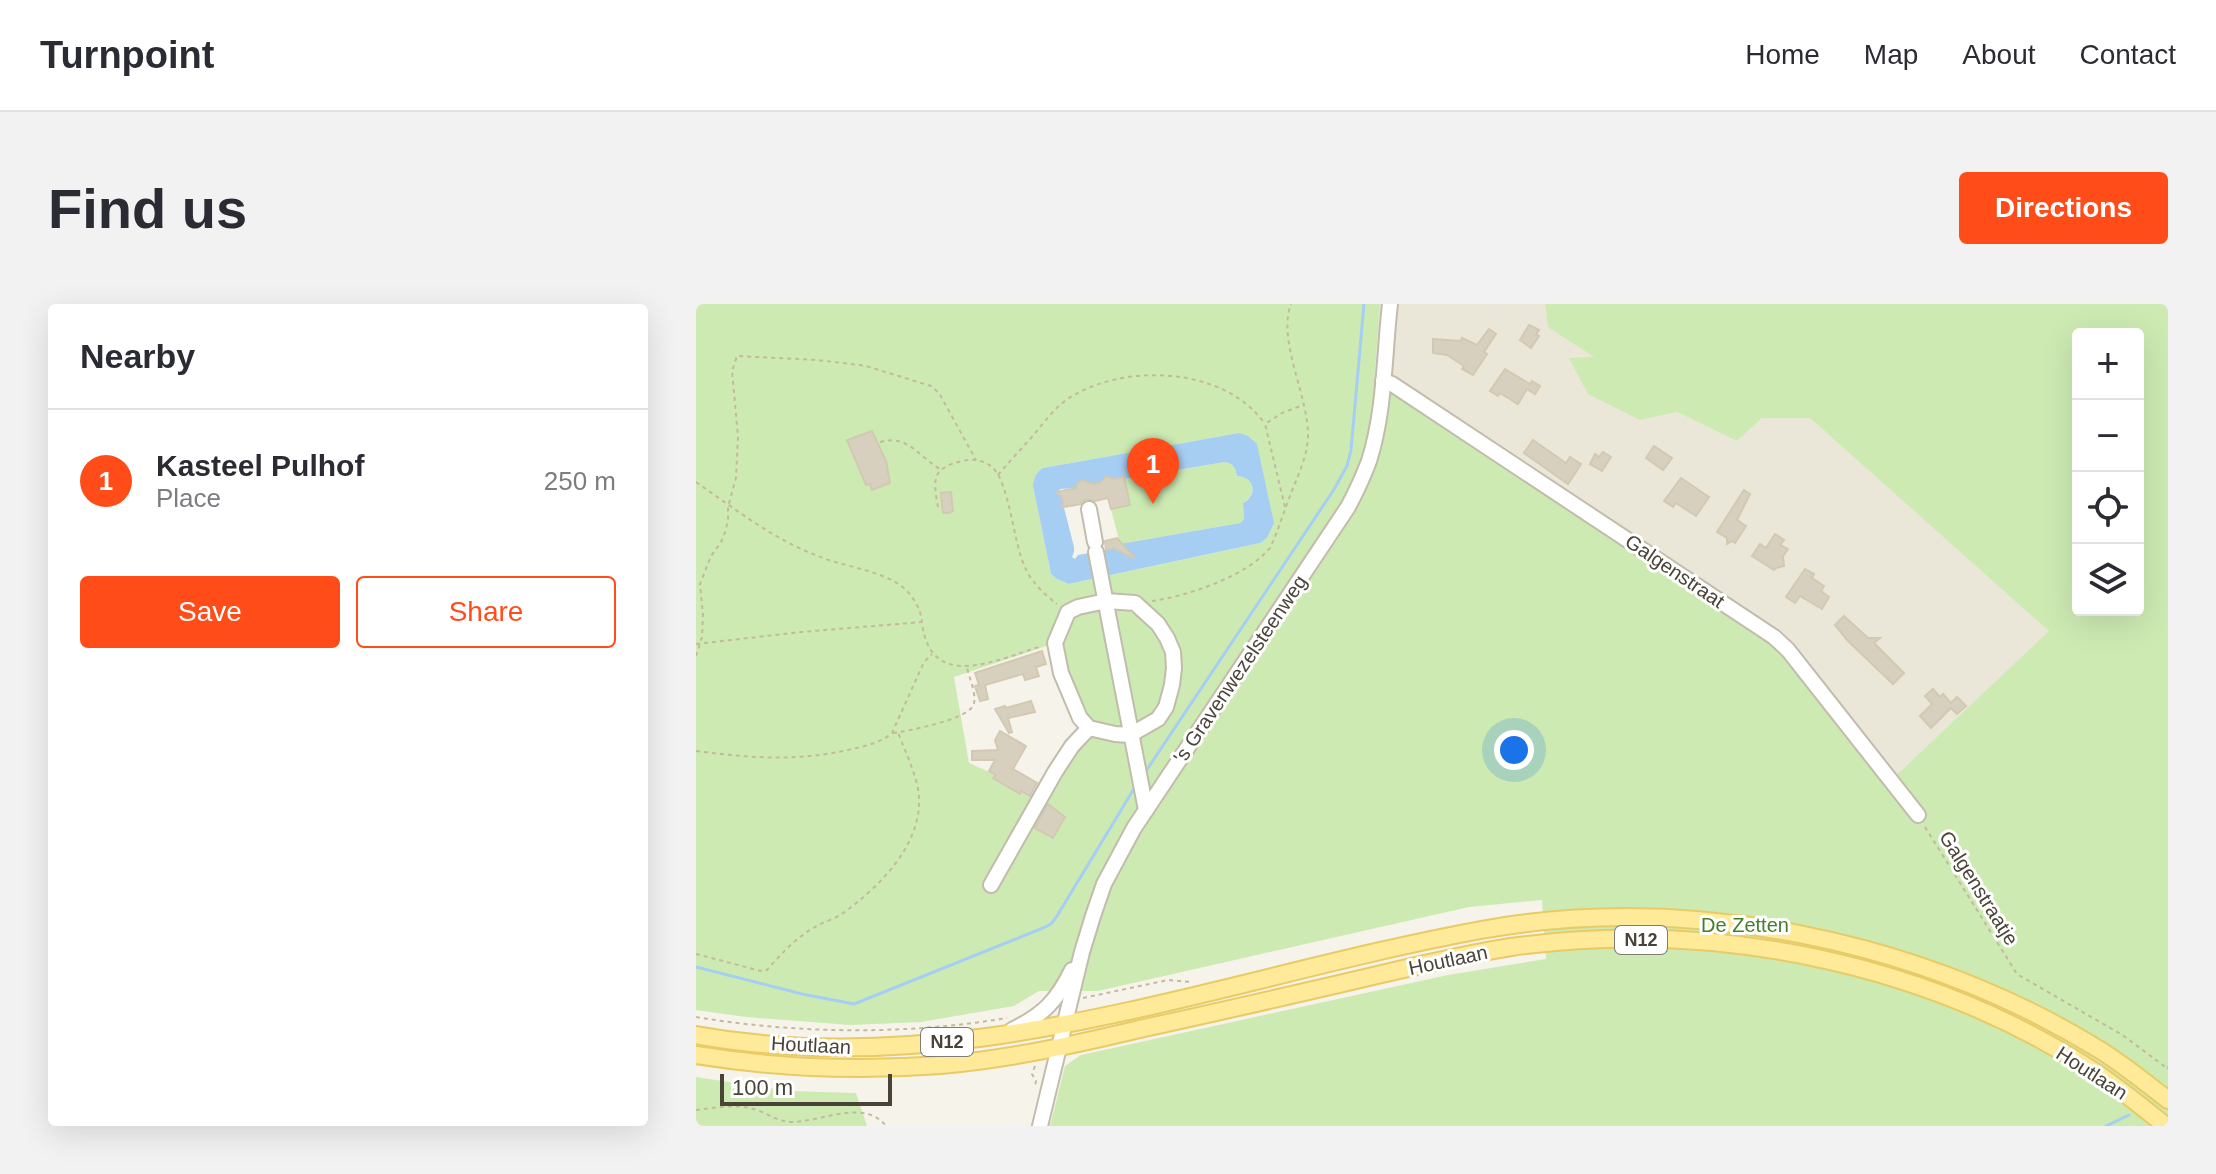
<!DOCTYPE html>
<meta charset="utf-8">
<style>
body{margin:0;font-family:Helvetica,sans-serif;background:#f2f2f3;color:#2b2b33}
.controls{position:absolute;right:24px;top:24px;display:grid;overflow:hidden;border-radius:8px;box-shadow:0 8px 32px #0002}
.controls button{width:72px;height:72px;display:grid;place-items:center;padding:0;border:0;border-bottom:2px solid #e1e1e2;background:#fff;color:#2b2b33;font:40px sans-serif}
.scale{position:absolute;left:24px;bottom:20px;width:172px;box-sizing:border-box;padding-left:8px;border:4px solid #4a4438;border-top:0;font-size:22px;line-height:28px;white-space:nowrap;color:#4a4438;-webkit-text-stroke:6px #fff;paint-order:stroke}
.you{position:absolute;left:818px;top:446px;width:28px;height:28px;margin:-20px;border:6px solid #fff;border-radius:50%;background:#1a73e8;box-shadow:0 0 0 12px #1a73e833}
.badge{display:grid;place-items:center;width:52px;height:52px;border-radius:50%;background:#ff4c18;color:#fff;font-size:26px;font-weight:700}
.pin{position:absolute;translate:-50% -66px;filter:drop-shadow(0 2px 4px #0008)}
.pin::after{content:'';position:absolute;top:42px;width:28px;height:24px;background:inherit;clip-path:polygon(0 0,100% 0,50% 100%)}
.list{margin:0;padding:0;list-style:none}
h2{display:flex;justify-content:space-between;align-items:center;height:104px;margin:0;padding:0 32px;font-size:34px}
h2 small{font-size:26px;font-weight:400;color:#7c7c81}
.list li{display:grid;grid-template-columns:52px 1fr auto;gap:24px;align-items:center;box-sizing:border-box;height:144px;padding:0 32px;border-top:2px solid #e1e1e2}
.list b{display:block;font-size:30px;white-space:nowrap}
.list p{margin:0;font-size:26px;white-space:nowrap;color:#7c7c81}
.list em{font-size:26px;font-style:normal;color:#7c7c81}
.actions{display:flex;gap:16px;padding:24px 32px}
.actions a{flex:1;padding:18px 0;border:2px solid #ff4c18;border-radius:8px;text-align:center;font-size:28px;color:#ff4c18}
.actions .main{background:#ff4c18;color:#fff}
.icon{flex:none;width:44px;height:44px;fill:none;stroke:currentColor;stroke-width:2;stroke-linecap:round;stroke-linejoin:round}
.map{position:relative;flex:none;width:1472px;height:822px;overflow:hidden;border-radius:8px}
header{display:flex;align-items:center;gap:48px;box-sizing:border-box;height:112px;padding:0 40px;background:#fff;border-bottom:2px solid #e1e1e2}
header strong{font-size:38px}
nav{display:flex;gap:44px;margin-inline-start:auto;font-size:28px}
.intro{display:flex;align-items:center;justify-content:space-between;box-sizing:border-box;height:192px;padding:0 48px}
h1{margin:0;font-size:56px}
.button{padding:20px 36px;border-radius:8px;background:#ff4c18;color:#fff;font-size:28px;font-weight:700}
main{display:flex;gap:48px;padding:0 48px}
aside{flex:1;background:#fff;border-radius:8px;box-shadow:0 8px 32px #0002}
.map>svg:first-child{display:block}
.residential{fill:#eae6d8}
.green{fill:#cdeab3;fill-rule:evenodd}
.water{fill:#a6cef3;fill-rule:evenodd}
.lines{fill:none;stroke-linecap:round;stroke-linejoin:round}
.stream{stroke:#a6cef3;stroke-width:3}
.building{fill:#d8d0bf;stroke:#d3c9b2;stroke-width:2}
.minor-casing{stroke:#c2bcac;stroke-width:18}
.major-casing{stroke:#e8cb66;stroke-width:20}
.path{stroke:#c4b99d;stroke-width:2;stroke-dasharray:4 4;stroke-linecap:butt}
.minor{stroke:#fff;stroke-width:14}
.major{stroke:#ffea9a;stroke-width:16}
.labels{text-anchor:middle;stroke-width:6;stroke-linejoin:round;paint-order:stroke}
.shield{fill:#fff;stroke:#807c74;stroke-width:2}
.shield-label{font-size:18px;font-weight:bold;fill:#4a4438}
.street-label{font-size:20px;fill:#4a4438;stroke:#fff}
.park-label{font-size:20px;fill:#427f28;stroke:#fff}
</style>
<header>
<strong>Turnpoint</strong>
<nav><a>Home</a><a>Map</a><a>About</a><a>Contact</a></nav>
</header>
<div class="intro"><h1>Find us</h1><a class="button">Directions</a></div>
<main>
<aside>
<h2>Nearby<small></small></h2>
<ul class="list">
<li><span class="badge">1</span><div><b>Kasteel Pulhof</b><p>Place</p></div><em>250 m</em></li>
</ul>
<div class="actions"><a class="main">Save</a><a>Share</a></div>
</aside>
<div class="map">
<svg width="1472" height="822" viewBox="0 0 1472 822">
<rect width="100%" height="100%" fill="#f6f3eb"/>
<path class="residential" d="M684 0H849L853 23 900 54 874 55 944 116 981 108 1041 137 1066 114H1114L1354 327 1191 480 735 115 677 76Z"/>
<g class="green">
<path d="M0 0H684L678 76 847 186 1071 335 1088 350 1191 480 1353 327 1114 114H1066L1041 137 981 108 944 116 892 90 873 54 898 53 852 23 849 0H1472V822H354L369 762 385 751 752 671 850 655 846 596 773 603 402 687H343L318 702 225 718 154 721 50 713 0 706ZM1382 30H1442V306H1382ZM543 129 575 226 571 234 564 239 374 280 361 275 355 270 337 182 347 164ZM359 339 393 424 337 494 325 487 324 489 298 474 300 471 273 459 258 373Z"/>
<path d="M529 158C538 159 539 163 541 172 559 173 562 190 547 199L548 215 544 219 424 240 415 205 434 201 428 175Z"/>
<path d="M0 773 93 787 160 789 171 822H0Z"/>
</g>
<path class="water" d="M543 129 552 132 561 140 578 219 571 234 564 239 373 280 361 275 355 270 337 182C338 173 340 169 347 164ZM529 158C538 160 539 163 541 172 559 173 562 191 547 199L548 215 544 219 424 240 421 244 382 251 379 255 376 253 378 248V243L365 192 362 189 364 185 381 184V180L386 176 394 181 406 178 410 172 416 175 427 173 428 175Z"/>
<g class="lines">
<g class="stream">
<path d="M448 470 637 187 651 162 655 146 668 0"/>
<path d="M0 663 106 690 158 700 347 624 355 620 361 612 439 483"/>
<path d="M1472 764V763"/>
<path d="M1410 822 1433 811"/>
</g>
</g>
<g class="building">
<path d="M833 21 843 26 840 31 843 32 835 44 824 36Z"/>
<path d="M793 25 800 30 788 48 791 50 777 71 766 65 768 62 751 51 737 49V35L765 37 766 34 781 41Z"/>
<path d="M809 65 834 80 836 77 844 82 839 90 831 85 822 100 804 89 802 92 794 87Z"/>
<path d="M176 127 190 157 194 179 176 186 174 180 170 181 151 136Z"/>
<path d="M837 136 870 159 874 153 885 160 872 180 828 149Z"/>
<path d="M958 142 976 154 967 166 950 154Z"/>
<path d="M907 148 915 153 906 167 894 160 899 150 903 153Z"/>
<path d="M410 172 417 175 428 173 434 201 415 205 412 194 399 197 390 195 385 200 367 203 366 193 360 188 381 184V180L386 176 398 180 405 178Z"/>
<path d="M985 174 1013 193 1000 212 980 199 977 203 968 197Z"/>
<path d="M1048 186 1054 190 1041 216 1050 222 1039 239 1036 237 1031 240V234L1021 228Z"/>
<path d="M255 188 257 207 253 209H247L245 189Z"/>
<path d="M1079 230 1088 236 1084 241 1092 245 1087 252 1088 262 1080 264 1078 266 1056 252 1064 240 1070 244Z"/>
<path d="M421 234 438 253 437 254 418 244 410 246 409 237Z"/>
<path d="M1109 265 1118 270 1116 274 1128 282 1125 287 1133 293 1126 305 1104 292 1099 299 1090 293Z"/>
<path d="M1148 312 1172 334H1184L1178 339 1208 369 1197 380 1152 337 1139 321Z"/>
<path d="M346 347 350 360 340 363 343 372 329 376 327 370 289 381 292 395 284 397 279 382 283 381 279 369Z"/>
<path d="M1237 385 1244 393 1247 390 1255 399 1261 393 1270 402 1261 410 1255 404 1235 424 1224 412 1236 400 1229 392Z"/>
<path d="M335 397 339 408 312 414 316 428 313 429 299 405 309 402 310 404Z"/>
<path d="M304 427 330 442 317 465 341 479 334 492 325 487 324 490 297 474 300 471 293 467 299 456H276V447L302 446 299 436Z"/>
<path d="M352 500 369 513 357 534 339 524Z"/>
</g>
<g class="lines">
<defs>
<g id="minor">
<path d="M687 77 696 80 1078 333 1092 346 1222 511"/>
<path d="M393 205 399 238"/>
<path d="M400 248 450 506"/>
<path d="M410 297 439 299 462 320 471 334 477 348 478 364 476 381 470 403 462 415 434 431 419 430 393 424 384 414 365 369 359 339 372 308 382 303Z"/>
<path d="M295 581 359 468 376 442 393 424"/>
<path d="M316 726C347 711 361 697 376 666"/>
<path d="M344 822 386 648 397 612 408 580 438 524 652 203C660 188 667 173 673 157 689 107 688 52 694 0"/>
</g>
<g id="major">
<path d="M0 731C269 780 524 674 785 626 993 588 1225 636 1404 746 1428 761 1450 779 1472 796"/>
<path d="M0 751C80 764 163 767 245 761 314 755 381 740 448 724 513 710 578 695 643 680 700 667 757 652 815 643 1014 615 1227 657 1396 766 1422 783 1446 803 1470 822"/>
</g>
</defs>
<use href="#minor" class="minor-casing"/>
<use href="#major" class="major-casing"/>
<g class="path">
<path d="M184 138C212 130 223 153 244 165"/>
<path d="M302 171C313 158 324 146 335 134 347 120 358 104 373 94 430 58 529 63 569 120"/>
<path d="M0 178C39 205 77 235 122 252 148 263 180 265 204 281 216 290 224 303 226 317"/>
<path d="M242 203C240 192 236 174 244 167 251 160 264 157 273 156 281 155 290 158 296 163 314 179 317 239 329 263 335 278 349 291 361 300"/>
<path d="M589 203 569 120 586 109 607 101"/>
<path d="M456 297C492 292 551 272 574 244 582 227 587 210 594 192 601 173 611 154 612 133 613 93 581 37 595 0"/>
<path d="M0 340 105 328 226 318C234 390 302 355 346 342"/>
<path d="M0 352 6 333 7 311 4 280 15 252 25 238 30 226 32 215V203L40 174 42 132 36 67 41 52 122 56 170 62 235 82 243 89 280 156"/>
<path d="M197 429C212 427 269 416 277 402 282 393 273 373 271 364"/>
<path d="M0 447C56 454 101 458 156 445 170 442 186 438 196 429L228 358 236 350"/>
<path d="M1229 523 1321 670 1428 732 1472 765"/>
<path d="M0 650 65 667 71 666C85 650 99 635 117 624 127 618 140 615 150 607 185 581 226 540 223 492 221 471 209 448 202 428"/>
<path d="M387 694 472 676 495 678"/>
<path d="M0 713C102 730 209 731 311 714"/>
<path d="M339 762 336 770 340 777 339 782"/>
<path d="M0 806C20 804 41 799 61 806 73 810 82 818 96 818 125 818 168 794 190 822"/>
</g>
<use href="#minor" class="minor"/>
<use href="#major" class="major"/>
</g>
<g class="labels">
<g class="shield">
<rect x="919" y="622" width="52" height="28" rx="6"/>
<rect x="225" y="724" width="52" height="28" rx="6"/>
</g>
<g class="shield-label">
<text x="945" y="642">N12</text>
<text x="251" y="744">N12</text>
</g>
<g class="street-label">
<text transform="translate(979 267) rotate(34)" y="7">Galgenstraat</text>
<text transform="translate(544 365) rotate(-56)" y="7">'s Gravenwezelsteenweg</text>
<text transform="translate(1283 584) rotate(58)" y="7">Galgenstraatje</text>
<text transform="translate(752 656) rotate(-12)" y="7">Houtlaan</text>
<text transform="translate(115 741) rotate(3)" y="7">Houtlaan</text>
<text transform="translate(1396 769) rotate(33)" y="7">Houtlaan</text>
</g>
<g class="park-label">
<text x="1049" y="628">De Zetten</text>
</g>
</g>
</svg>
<div class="controls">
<button>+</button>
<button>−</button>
<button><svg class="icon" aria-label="locate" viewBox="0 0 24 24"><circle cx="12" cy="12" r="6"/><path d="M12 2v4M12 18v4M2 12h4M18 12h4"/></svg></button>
<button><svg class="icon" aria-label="layers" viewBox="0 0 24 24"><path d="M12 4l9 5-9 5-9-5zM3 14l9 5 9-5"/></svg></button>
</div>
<div class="scale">100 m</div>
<div class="you"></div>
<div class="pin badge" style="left:457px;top:200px">1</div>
</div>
</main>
